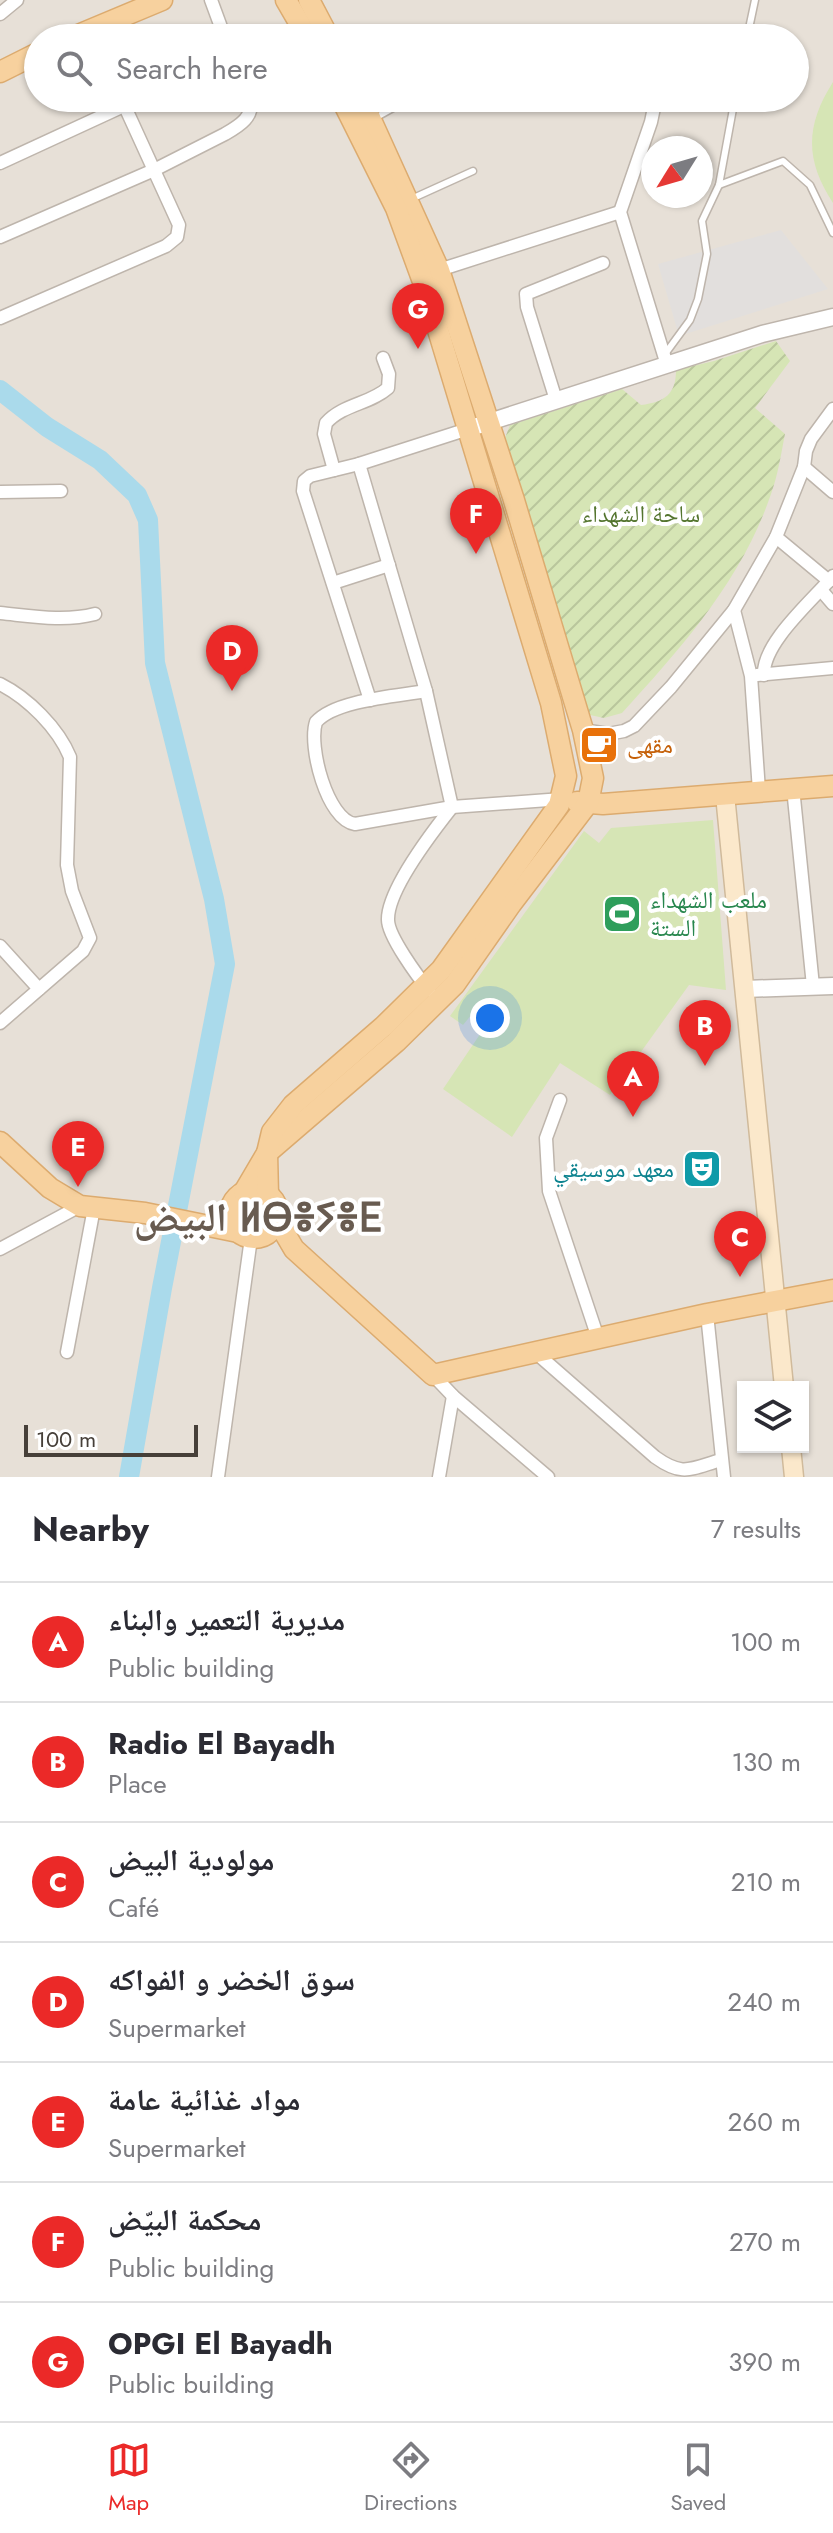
<!DOCTYPE html>
<meta charset="utf-8">
<style>
body{margin:0;font-family:Jost,"Noto Naskh Arabic","Noto Sans Tifinagh",sans-serif;background:#f2f2f3;color:#2b2b33}
.controls{position:absolute;right:24px;bottom:24px;display:grid;overflow:hidden;border-radius:0px;box-shadow:0 2px 6px #0004}
.controls button{width:72px;height:72px;display:grid;place-items:center;padding:0;border:0;border-bottom:2px solid #e1e1e2;background:#fff;color:#2b2b33;font:40px sans-serif}
.compass{position:absolute;left:641px;top:136px;width:72px;height:72px;border-radius:50%;background:#fff;box-shadow:0 2px 6px #0004;rotate:233deg}
.scale{position:absolute;left:24px;bottom:20px;width:174px;box-sizing:border-box;padding-left:8px;border:4px solid #463f38;border-top:0;font-size:22px;line-height:28px;white-space:nowrap;color:#463f38;-webkit-text-stroke:6px #fff;paint-order:stroke}
.you{position:absolute;left:490px;top:1018px;width:28px;height:28px;margin:-20px;border:6px solid #fff;border-radius:50%;background:#1a73e8;box-shadow:0 0 0 12px #1a73e833}
.badge{display:grid;place-items:center;width:52px;height:52px;border-radius:50%;background:#eb2928;color:#fff;font-size:26px;font-weight:700}
.pin{position:absolute;translate:-50% -66px;filter:drop-shadow(0 2px 4px #0008)}
.pin::after{content:'';position:absolute;top:42px;width:28px;height:24px;background:inherit;clip-path:polygon(0 0,100% 0,50% 100%)}
.list{margin:0;padding:0;list-style:none}
h2{display:flex;justify-content:space-between;align-items:center;height:104px;margin:0;padding:0 32px;font-size:34px}
h2 small{font-size:26px;font-weight:400;color:#7c7c81}
.list li{display:grid;grid-template-columns:52px 1fr auto;gap:24px;align-items:center;box-sizing:border-box;height:120px;padding:0 32px;border-top:2px solid #e1e1e2}
.list b{display:block;font-size:30px;white-space:nowrap}
.list p{margin:0;font-size:26px;white-space:nowrap;color:#7c7c81}
.list em{font-size:26px;font-style:normal;color:#7c7c81}
.icon{flex:none;width:44px;height:44px;fill:none;stroke:currentColor;stroke-width:2;stroke-linecap:round;stroke-linejoin:round}
.map{position:relative;flex:none;width:833px;height:1477px;overflow:hidden}
.search{position:absolute;background:#fff;box-shadow:0 2px 6px #0004;left:24px;right:24px;top:24px;height:88px;display:flex;align-items:center;gap:20px;box-sizing:border-box;padding:0 28px;border-radius:44px;color:#7c7c81;font-size:30px}
.sheet{height:944px;background:#fff}
nav{display:flex;justify-content:space-around;align-items:center;box-sizing:border-box;height:112px;border-top:2px solid #e1e1e2;background:#fff;font-size:22px;color:#7c7c81}
nav a{display:grid;justify-items:center;gap:4px}
nav .on{color:#eb2928}
.map>svg:first-child{display:block}
.residential{fill:#e7e0d7;fill-rule:evenodd}
.park{fill:#d6e5b5}
.garden{fill:url(#garden-furrows)}
.parking{fill:#e2dfdd}
.lines{fill:none;stroke-linecap:round;stroke-linejoin:round}
.river{stroke:#aadaeb;stroke-width:20}
.service-casing{stroke:#beb5ac;stroke-width:9}
.minor-casing{stroke:#beb5ac;stroke-width:15}
.tertiary-casing{stroke:#beb5ac;stroke-width:19}
.secondary-casing{stroke:#d0ba9b;stroke-width:21}
.primary-casing{stroke:#dcab6f;stroke-width:23}
.service{stroke:#fff;stroke-width:6}
.minor{stroke:#fff;stroke-width:12}
.tertiary{stroke:#fff;stroke-width:16}
.secondary{stroke:#fbe8cb;stroke-width:18}
.primary{stroke:#f7d19e;stroke-width:20}
.labels{text-anchor:middle;stroke-width:8;stroke-linejoin:round;paint-order:stroke}
.park-label{font-size:24px;fill:#54752f;stroke:#fff}
.food-label{font-size:24px;fill:#c56008;stroke:#fff;text-anchor:start}
.leisure-label{font-size:24px;fill:#27864d;stroke:#fff;text-anchor:start}
.culture-label{font-size:24px;fill:#0d838f;stroke:#fff;text-anchor:end}
.town-label{font-size:40px;font-weight:bold;fill:#685b50;stroke:#fff}
</style>
<div class="map">
<svg width="833" height="1477" viewBox="0 0 833 1477">
<defs>
<pattern id="garden-furrows" width="10" height="10" patternUnits="userSpaceOnUse" patternTransform="scale(2)"><rect width="10" height="10" fill="#d6e5b5"/><path d="M-1 1l2-2M0 10L10 0M9 11l2-2" fill="none" stroke="#b9c69c"/></pattern>
</defs>
<rect width="100%" height="100%" fill="#f3efe9"/>
<path class="residential" d="M0 0H833V1477H0ZM38 38H795V98H38ZM653 148H701V196H653ZM743 1387H803V1447H743Z"/>
<g class="park">
<path d="M833 82V203C805 160 805 126 833 82Z"/>
<path d="M713 820 726 990 689 985 610 1095 560 1063 512 1137 443 1089 491 1018 477 1008 463 1025 450 1016 584 831 599 843 611 828Z"/>
</g>
<path class="garden" d="M776 341 790 361 755 408 785 434C781 454 778 475 771 494 742 580 681 648 622 713L604 718 590 715 580 696 505 438 510 425 622 389 641 405C665 402 676 394 676 370L714 361Z"/>
<path class="parking" d="M781 230 828 289 679 336 658 264Z"/>
<g class="lines">
<path class="river" d="M0 390 47 427 100 460 137 495 148 520 155 663 214 899 225 964 162 1288 129 1477"/>
<defs>
<g id="service">
<path d="M747 38 755 0"/>
<path d="M375 118 411 98"/>
<path d="M719 185 783 161 810 185 833 233"/>
<path d="M409 200 473 171"/>
<path d="M665 354 690 320 698 299 707 254 702 221 719 185 735 98"/>
</g>
<g id="minor">
<path d="M211 0 225 38"/>
<path d="M0 14 17 0"/>
<path d="M656 98 651 122 620 212 667 365"/>
<path d="M0 163 141 98"/>
<path d="M0 237 154 170 225 134C239 126 256 116 249 98"/>
<path d="M439 270 620 212"/>
<path d="M0 318 166 246 177 237 179 225 121 98"/>
<path d="M556 400 527 307 526 294 603 263"/>
<path d="M359 464 426 691 452 807C433 831 387 890 388 920 388 936 418 977 429 990"/>
<path d="M804 467 833 492"/>
<path d="M334 470 324 434 326 423C343 404 370 404 388 388L389 374 383 358"/>
<path d="M0 492 61 491"/>
<path d="M776 537 829 581"/>
<path d="M333 583 389 565"/>
<path d="M821 590 833 604"/>
<path d="M734 610 751 676 759 791"/>
<path d="M0 613C31 616 64 622 95 614"/>
<path d="M757 675 833 668"/>
<path d="M764 675C762 643 813 600 833 576"/>
<path d="M0 684C28 698 58 728 70 757L67 865 72 891 90 938 83 951 0 1023"/>
<path d="M426 691C398 696 335 700 316 722 308 746 327 820 355 824L452 807 562 799"/>
<path d="M370 700 303 491 304 481 310 476 359 464 468 429"/>
<path d="M583 730 608 734 624 731 634 726 671 687 734 610 776 537 804 467 806 451 811 439 833 409"/>
<path d="M793 788 813 986"/>
<path d="M0 946 39 989"/>
<path d="M560 1100 546 1138 549 1191 598 1338"/>
<path d="M0 1249 80 1206"/>
<path d="M707 1314 724 1477"/>
<path d="M67 1352 94 1208"/>
<path d="M535 1352 655 1457C683 1477 690 1469 721 1460"/>
<path d="M433 1375 453 1396 548 1477"/>
<path d="M218 1477 251 1238"/>
<path d="M439 1477 453 1396"/>
</g>
<g id="tertiary">
<path d="M477 426 762 334 833 317"/>
<path d="M745 989 833 986"/>
</g>
<g id="secondary">
<path d="M725 795 784 1387"/>
<path d="M791 1447 794 1477"/>
</g>
<g id="primary">
<path d="M286 0 308 38"/>
<path d="M309 0 329 38"/>
<path d="M71 38 162 0"/>
<path d="M0 72 38 53"/>
<path d="M577 802 603 804 833 786"/>
<path d="M0 1142 50 1188 80 1206 145 1213 238 1232"/>
<circle cx="254" cy="1214" r="24"/>
<path d="M244 1192 267 1153 396 1042 455 984 511 904 588 803 593 778 583 730 513 497 439 270 361 98"/>
<path d="M268 1195 267 1153 272 1132 293 1105 384 1026 441 970 559 805 566 776 551 703 425 287 396 208 341 98"/>
<path d="M277 1220 294 1249 433 1375 707 1314 833 1290"/>
</g>
</defs>
<use href="#service" class="service-casing"/>
<use href="#minor" class="minor-casing"/>
<use href="#tertiary" class="tertiary-casing"/>
<use href="#secondary" class="secondary-casing"/>
<use href="#primary" class="primary-casing"/>
<use href="#service" class="service"/>
<use href="#minor" class="minor"/>
<use href="#tertiary" class="tertiary"/>
<use href="#secondary" class="secondary"/>
<use href="#primary" class="primary"/>
</g>
<defs>
<symbol id="cafe-square" viewBox="-11 -11 22 22"><rect x="-9" y="-9" width="18" height="18" rx="4" fill="#e8710a" stroke="#fff"/><path d="M-5.5-4.5H6V0H3Q3 3.5 0 3.5H-2.5Q-5.5 3.5-5.5 0ZM3-3.2v2h1.7v-2ZM-6 4.5H4V6H-6Z" fill="#fff"/></symbol>
<symbol id="stadium-square" viewBox="-11 -11 22 22"><rect x="-9" y="-9" width="18" height="18" rx="4" fill="#2e9e5b" stroke="#fff"/><path d="M0-5a6.5 5 0 1 0 0 10a6.5 5 0 1 0 0-10ZM-3.5-1.8h7v3.6h-7Z" fill="#fff"/></symbol>
<symbol id="theatre-square" viewBox="-11 -11 22 22"><rect x="-9" y="-9" width="18" height="18" rx="4" fill="#0f9aa8" stroke="#fff"/><path d="M-5-5.5Q0-4 5-5.5V0Q5 5 0 6Q-5 5-5 0ZM-3.3-2.5H-1v1.5H-3.3ZM1-2.5H3.3v1.5H1ZM-2.8 1Q0 5.5 2.8 1Z" fill="#fff"/></symbol>
</defs>
<g fill-rule="evenodd">
<use href="#cafe-square" x="577" y="723" width="44" height="44"/>
<use href="#stadium-square" x="600" y="892" width="44" height="44"/>
<use href="#theatre-square" x="680" y="1147" width="44" height="44"/>
</g>
<g class="labels">
<g class="park-label">
<text x="641" y="522">ساحة الشهداء</text>
</g>
<g class="food-label">
<text x="627" y="753">مقهى</text>
</g>
<g class="leisure-label">
<text x="650" y="908">ملعب الشهداء<tspan x="650" dy="28">الستة</tspan></text>
</g>
<g class="culture-label">
<text x="674" y="1177">معهد موسيقي</text>
</g>
<g class="town-label">
<text x="258" y="1231">البيض ⵍⴱⴻⵢⴻⴹ</text>
</g>
</g>
</svg>
<div class="controls">
<button><svg class="icon" aria-label="layers" viewBox="0 0 24 24"><path d="M12 4l9 5-9 5-9-5zM3 14l9 5 9-5"/></svg></button>
</div>
<svg class="compass" viewBox="-18 -18 36 36"><path d="M0-13l5 13h-10z" fill="#e53935"/><path d="M0 13l5-13h-10z" fill="#7c7c81"/></svg>
<div class="scale">100 m</div>
<div class="you"></div>
<div class="pin badge" style="left:633px;top:1117px">A</div>
<div class="pin badge" style="left:705px;top:1066px">B</div>
<div class="pin badge" style="left:740px;top:1277px">C</div>
<div class="pin badge" style="left:232px;top:691px">D</div>
<div class="pin badge" style="left:78px;top:1187px">E</div>
<div class="pin badge" style="left:476px;top:554px">F</div>
<div class="pin badge" style="left:418px;top:349px">G</div>
<div class="search"><svg class="icon" aria-label="search" viewBox="0 0 24 24"><circle cx="10" cy="10" r="6"/><path d="M15 15l6 6"/></svg>Search here</div>
</div>
<section class="sheet">
<h2>Nearby<small>7 results</small></h2>
<ul class="list">
<li><span class="badge">A</span><div><b>مديرية التعمير والبناء</b><p>Public building</p></div><em>100 m</em></li>
<li><span class="badge">B</span><div><b>Radio El Bayadh</b><p>Place</p></div><em>130 m</em></li>
<li><span class="badge">C</span><div><b>مولودية البيض</b><p>Café</p></div><em>210 m</em></li>
<li><span class="badge">D</span><div><b>سوق الخضر و الفواكه</b><p>Supermarket</p></div><em>240 m</em></li>
<li><span class="badge">E</span><div><b>مواد غذائية عامة</b><p>Supermarket</p></div><em>260 m</em></li>
<li><span class="badge">F</span><div><b>محكمة البيّض</b><p>Public building</p></div><em>270 m</em></li>
<li><span class="badge">G</span><div><b>OPGI El Bayadh</b><p>Public building</p></div><em>390 m</em></li>
</ul>
</section>
<nav>
<a class="on"><svg class="icon" aria-label="map" viewBox="0 0 24 24"><path d="M3 6l6-2 6 2 6-2v14l-6 2-6-2-6 2zM9 4v14M15 6v14"/></svg>Map</a>
<a><svg class="icon" aria-label="directions" viewBox="0 0 24 24"><path d="M12 3l9 9-9 9-9-9zM9 14v-3h6M13 9l2 2-2 2"/></svg>Directions</a>
<a><svg class="icon" aria-label="saved" viewBox="0 0 24 24"><path d="M7 4h10v16l-5-4-5 4z"/></svg>Saved</a>
</nav>
